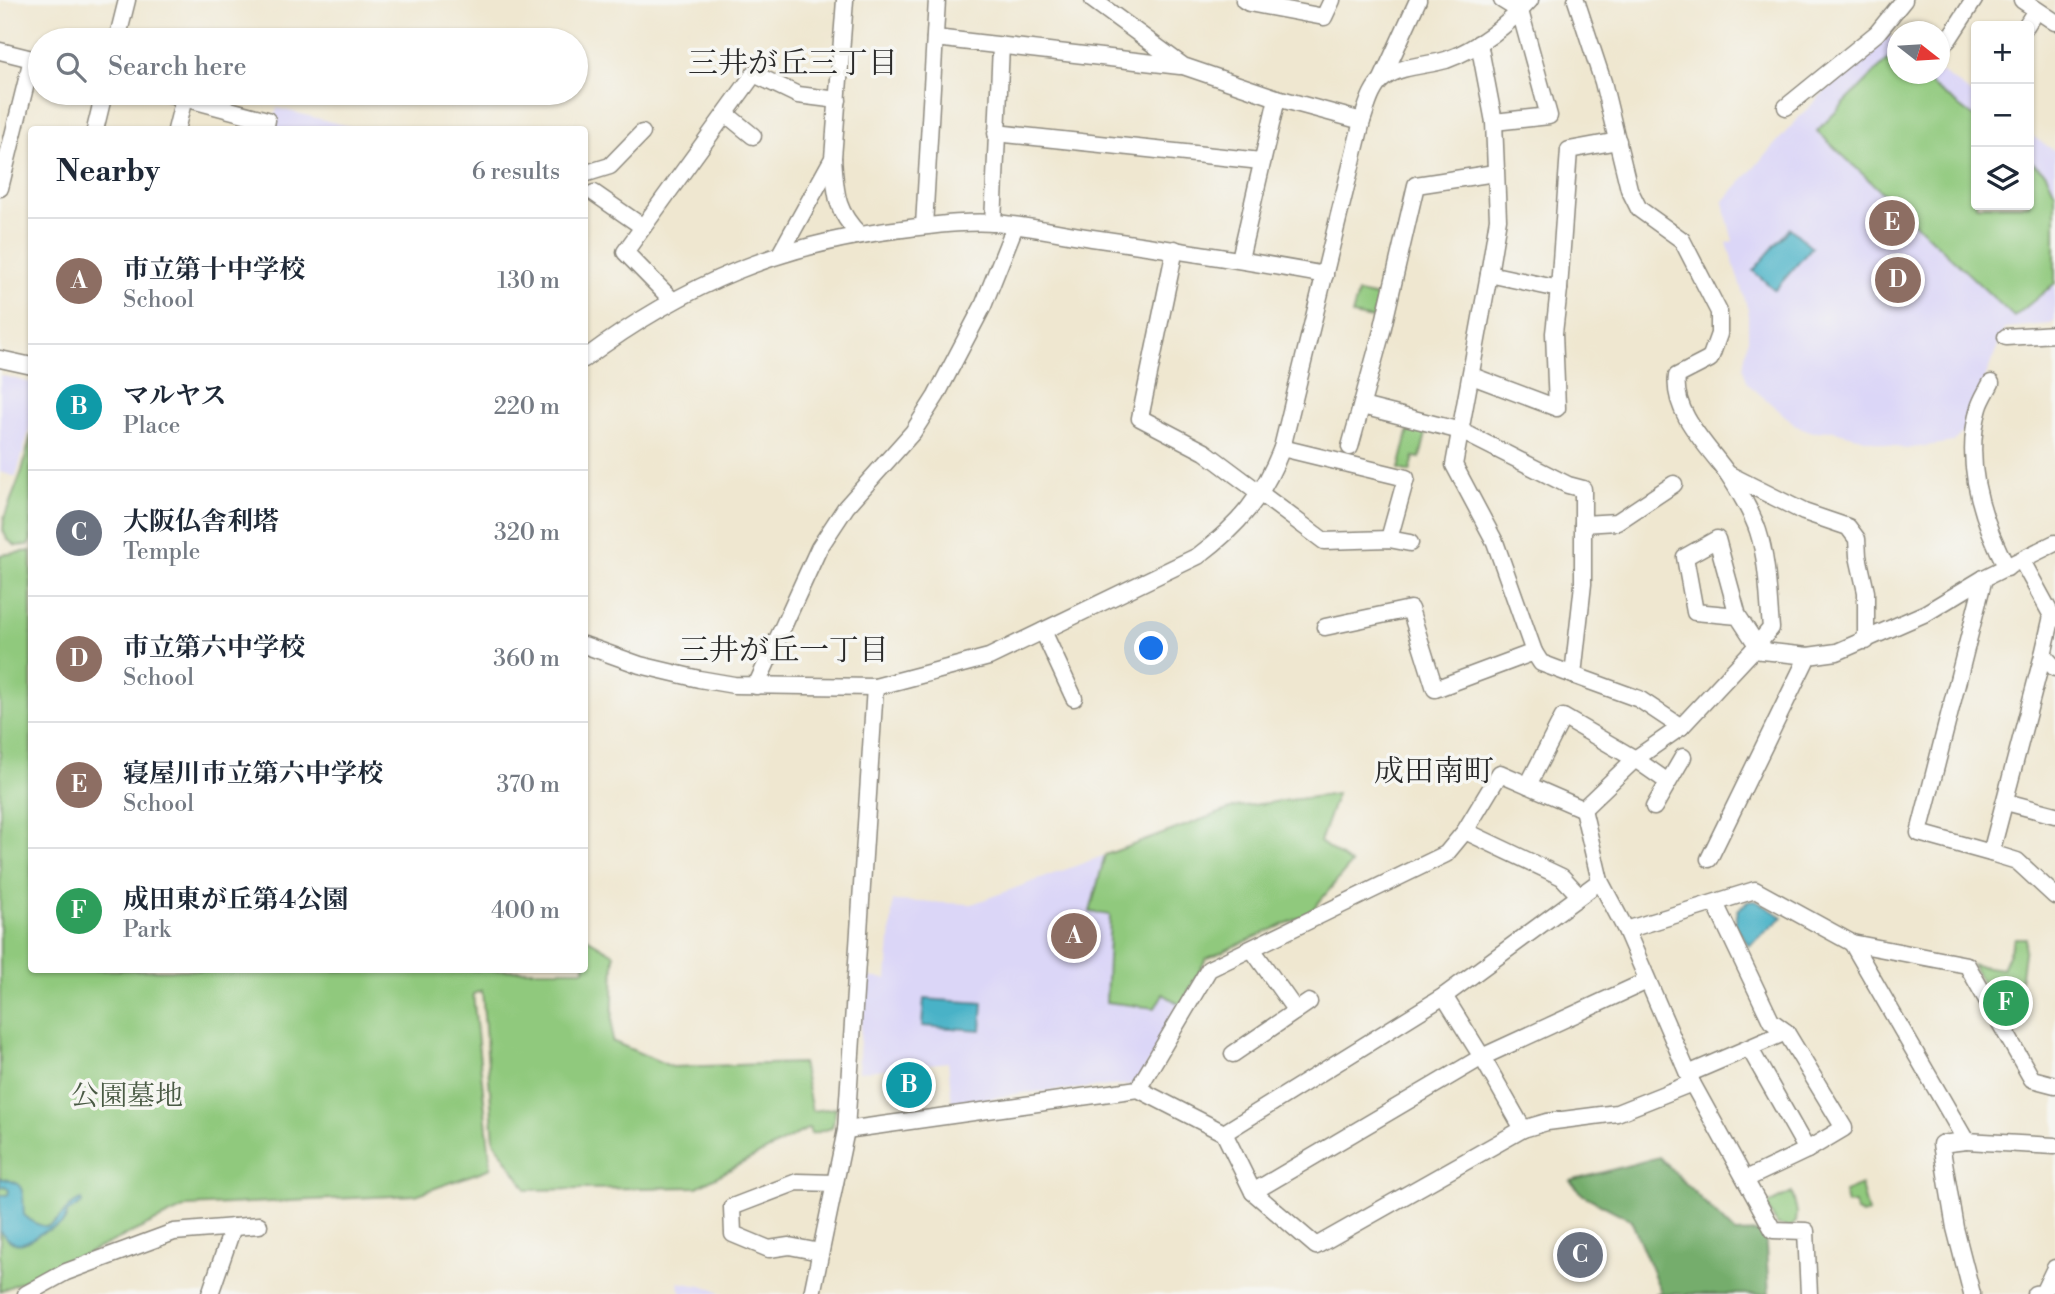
<!DOCTYPE html>
<meta charset="utf-8">
<style>
body{margin:0;font-family:"Libre Bodoni","Noto Serif JP",serif;background:#f6f6f7;color:#1f2937}
.controls{position:absolute;right:21px;top:21px;display:grid;overflow:hidden;border-radius:7px;box-shadow:0 2px 5px #0004}
.controls button{width:63px;height:63px;display:grid;place-items:center;padding:0;border:0;border-bottom:2px solid #e0e1e3;background:#fff;color:#1f2937;font:35px sans-serif}
.compass{position:absolute;left:1887px;top:21px;width:63px;height:63px;border-radius:50%;background:#fff;box-shadow:0 2px 5px #0004;rotate:107deg}
.you{position:absolute;left:1152px;top:649px;width:24px;height:24px;margin:-18px;border:5px solid #fff;border-radius:50%;background:#1a73e8;box-shadow:0 0 0 10px #1a73e833}
.badge{display:grid;place-items:center;width:46px;height:46px;border-radius:50%;background:#1a73e8;color:#fff;font-size:23px;font-weight:700}
.pin{position:absolute;translate:-50% -50%;border:4px solid #fff;box-shadow:0 2px 7px #0006}
.list{margin:0;padding:0;list-style:none}
h2{display:flex;justify-content:space-between;align-items:center;height:91px;margin:0;padding:0 28px;font-size:30px}
h2 small{font-size:23px;font-weight:400;color:#747a83}
.list li{display:grid;grid-template-columns:46px 1fr auto;gap:21px;align-items:center;box-sizing:border-box;height:126px;padding:0 28px;border-top:2px solid #e0e1e3}
.list b{display:block;font-size:26px;white-space:nowrap}
.list p{margin:0;font-size:23px;white-space:nowrap;color:#747a83}
.list em{font-size:23px;font-style:normal;color:#747a83}
.icon{flex:none;width:38px;height:38px;fill:none;stroke:currentColor;stroke-width:2;stroke-linecap:round;stroke-linejoin:round}
.map{position:relative;flex:none;width:2055px;height:1294px;overflow:hidden}
.search{position:absolute;background:#fff;box-shadow:0 2px 5px #0004;left:28px;top:28px;width:560px;height:77px;display:flex;align-items:center;gap:18px;box-sizing:border-box;padding:0 24px;border-radius:38px;color:#747a83;font-size:26px}
.panel{position:absolute;background:#fff;box-shadow:0 2px 5px #0004;left:28px;top:126px;width:560px;height:847px;border-radius:7px}
.map>svg:first-child{display:block}
.built{fill:#dbd6f7}
.green{fill:#90c97d;stroke:#5e7a54;stroke-width:2}
.forest{fill:#74ad6c;stroke:#506c4c;stroke-width:2}
.water{fill:#48b2c7;stroke:#3a6e79;stroke-width:2}
.lines{fill:none;stroke-linecap:round;stroke-linejoin:round}
.minor-casing{stroke:#8d897e;stroke-width:19}
.minor{stroke:#fff;stroke-width:16}
.labels{text-anchor:middle;stroke-width:7;stroke-linejoin:round;paint-order:stroke}
.park-label{font-size:28px;fill:#495a44;stroke:#f6f6f2}
.neighbourhood-label{font-size:30px;fill:#2b2b2b;stroke:#f6f6f2}
</style>
<div class="map">
<svg width="2055" height="1294" viewBox="0 0 2055 1294">
<rect width="100%" height="100%" fill="#f6f6f2"/>
<filter id="ink" filterUnits="userSpaceOnUse"><feTurbulence type="fractalNoise" baseFrequency=".0143" numOctaves="2"/><feDisplacementMap in="SourceGraphic" scale="14" xChannelSelector="R" yChannelSelector="G"/><feConvolveMatrix kernelMatrix="1 2 1 2 8 2 1 2 1" color-interpolation-filters="sRGB"/></filter>
<filter id="wash" filterUnits="userSpaceOnUse"><feTurbulence type="fractalNoise" baseFrequency=".00686" numOctaves="4" result="noise"/><feDisplacementMap in="SourceGraphic" scale="28" xChannelSelector="R" yChannelSelector="G"/><feGaussianBlur stdDeviation="1.57" result="paint"/><feColorMatrix in="noise" values="0 0 0 0 0 0 0 0 0 0 0 0 0 0 0 0 0 1.4 0 .05"/><feComposite in="paint" operator="in"/></filter>
<g filter="url(#wash)">
<rect width="100%" height="100%" fill="#efe7d0"/>
<g class="built">
<path d="M1885 33 1897 41 1898 74H1940V71L1976 97V205H2029V134L2055 151V320L2051 324 2005 328 1964 431 1953 442 1905 449 1830 430 1813 432 1797 426 1748 384 1743 368 1748 338V310L1727 243 1733 241 1723 202 1803 113Z"/>
<path d="M277 108 359 129 271 130Z"/>
<path d="M0 375 31 383V424L16 477 0 472Z"/>
<path d="M1337 794 1320 842 1351 864 1310 913 1206 959 1137 1084 1021 1093 952 1105 948 1062 858 1072 864 977 887 979 893 901 972 904 1236 807Z"/>
<path d="M678 1282 712 1288 720 1294H682Z"/>
</g>
<g class="green">
<path d="M1893 54 1897 58 1898 74H1917L1976 119V205H2029V160L2046 173 2055 193V283L2014 317 1817 131Z"/>
<path d="M1358 293 1378 297 1373 319 1352 315Z"/>
<path d="M1409 429 1426 433 1420 458 1414 457 1410 472 1399 469Z"/>
<path d="M31 435V542L28 545 16 546 7 539 3 530 4 518 22 471Z"/>
<path d="M31 551 32 970H584L585 937 614 954 612 1041 672 1067 802 1063 812 1111 836 1108 832 1128 811 1134 809 1128 697 1187 527 1190 494 1141 482 990 473 994 491 1168 416 1195 188 1206 84 1255 0 1291V555Z"/>
<path d="M1337 794 1320 842 1351 864 1310 913 1206 959 1181 1005 1163 994 1155 1008 1106 1002 1110 915 1090 912 1105 855 1236 807Z"/>
<path d="M2015 938H2026L2013 1036 1972 965 2002 969Z"/>
<path d="M1861 1185 1868 1213 1862 1215 1856 1212 1855 1203 1847 1204 1844 1192Z"/>
<path d="M1792 1192 1797 1213 1796 1222 1790 1228 1777 1225 1766 1205Z"/>
</g>
<path class="forest" d="M1659 1157 1735 1233 1765 1232 1769 1294H1655L1661 1292 1631 1220 1583 1195 1570 1181Z"/>
<g class="water">
<path d="M1790 228 1812 247 1775 290 1753 271Z"/>
<path d="M1748 901H1756L1783 917 1749 946 1735 924 1738 910Z"/>
<path d="M924 999 983 1003 981 1030 922 1026Z"/>
<path d="M0 1178C28 1183 22 1192 24 1215 58 1245 57 1206 82 1200V1203L67 1213C65 1226 58 1226 48 1230 30 1236 21 1257 0 1231V1195H8L9 1190 5 1186 0 1188Z"/>
</g>
</g>
<g filter="url(#ink)">
<g class="lines">
<defs>
<g id="minor">
<path d="M1093 0 1183 66 1277 98 1362 121"/>
<path d="M1244 0 1249 3 1324 17 1332 0"/>
<path d="M1576 0 1603 82 1629 189 1639 209 1682 240 1719 312V334L1710 359 1677 376C1672 413 1709 447 1728 474 1738 489 1753 515 1758 531 1768 562 1768 596 1771 628L1753 650"/>
<path d="M2022 0 2055 22"/>
<path d="M2026 26 2036 10"/>
<path d="M935 38 1180 66"/>
<path d="M117 40 127 0"/>
<path d="M1948 40 1974 0"/>
<path d="M1479 43 1494 122 1498 219 1489 274"/>
<path d="M0 51 40 61"/>
<path d="M1382 79 1418 0"/>
<path d="M166 93 267 120 265 130"/>
<path d="M1786 107 1877 33 1904 0"/>
<path d="M726 114 753 136"/>
<path d="M1494 122 1549 116 1520 11 1502 0"/>
<path d="M95 130 104 93"/>
<path d="M176 130 184 98"/>
<path d="M996 133 1261 161"/>
<path d="M833 158C836 191 834 209 859 234"/>
<path d="M584 174 610 166 642 133"/>
<path d="M0 188 32 59"/>
<path d="M594 193 643 227"/>
<path d="M993 223 1001 46"/>
<path d="M924 226 937 0"/>
<path d="M1175 249 1140 418 1205 452 1324 541 1389 539 1410 543"/>
<path d="M780 254 833 158 845 0"/>
<path d="M1240 259 1277 98"/>
<path d="M672 300 625 252 754 74 798 95 838 100"/>
<path d="M2006 337 2055 334"/>
<path d="M0 359 32 366"/>
<path d="M584 359C686 283 784 242 910 228 937 225 967 221 995 223 1030 226 1065 234 1099 239 1175 250 1250 261 1325 275"/>
<path d="M1472 376 1557 408 1554 333 1559 289 1569 150 1618 141"/>
<path d="M1991 383C1987 391 1981 400 1979 408 1963 462 1982 520 2007 568"/>
<path d="M1350 447 1382 331 1416 185 1495 173"/>
<path d="M1282 448 1406 478 1389 539"/>
<path d="M1728 474 1804 512 1848 527 1857 539 1858 556 1866 592V641"/>
<path d="M1583 524 1617 522 1674 484"/>
<path d="M2022 561 2052 616 2043 655"/>
<path d="M1984 578 1919 833 1991 853"/>
<path d="M1738 616 1717 539 1685 557 1695 612 1738 616 1757 645"/>
<path d="M1325 627 1410 609 1435 689 1534 652 1541 663 1573 675 1583 584V489L1568 485 1461 431 1362 406"/>
<path d="M1043 631 1074 698"/>
<path d="M584 645 640 665 699 679 734 685 875 687 989 657 1198 556C1239 525 1263 497 1282 448L1362 121C1367 107 1371 88 1384 78 1402 65 1426 66 1446 60 1477 49 1509 24 1530 0"/>
<path d="M1534 652 1495 542 1454 465 1489 274 1559 289"/>
<path d="M2055 668 2043 655 1991 853 2017 861 2055 896"/>
<path d="M1573 675 1639 699 1681 727"/>
<path d="M756 686 819 548 846 507 913 432 936 396 983 306 1015 226"/>
<path d="M1528 785 1563 717 1635 759 1668 782"/>
<path d="M2006 802 2055 815"/>
<path d="M1654 807 1683 757"/>
<path d="M1583 809 1635 759 1681 727 1753 650 1808 656 1837 652 1926 613 1984 578 2055 543"/>
<path d="M1583 809 1600 881 1626 930 1692 1083 1773 1230 1806 1231 1809 1294"/>
<path d="M1465 831 1562 877 1579 895"/>
<path d="M1709 859 1808 656"/>
<path d="M1715 903 1771 1021 1786 1032 1844 1128 1807 1150 1746 1179"/>
<path d="M1626 930 1755 890 1852 943 1967 965 2032 1079 2055 1085"/>
<path d="M1852 943 1966 1141 1941 1144 1955 1228 1972 1294"/>
<path d="M1252 949 1296 1011"/>
<path d="M1444 996 1482 1057 1523 1129"/>
<path d="M1750 1049 1807 1150"/>
<path d="M1233 1054 1309 1002"/>
<path d="M1688 1074 1786 1032"/>
<path d="M1138 1089 1209 969 1446 854 1465 831 1500 773 1583 809"/>
<path d="M846 1130 1138 1089 1224 1133 1253 1192 1316 1246 1523 1129 1547 1122 1617 1113 1692 1083"/>
<path d="M1224 1133 1444 996 1600 881"/>
<path d="M1966 1141 2055 1146"/>
<path d="M1253 1192 1482 1057 1647 981"/>
<path d="M820 1252 789 1246 769 1249 733 1234 732 1207 797 1182 835 1183"/>
<path d="M26 1294 66 1272 174 1232 259 1225"/>
<path d="M210 1294 233 1227"/>
<path d="M812 1294 846 1130 875 687"/>
<path d="M2035 1294 2043 1293 2055 1268"/>
</g>
</defs>
<use href="#minor" class="minor-casing"/>
<use href="#minor" class="minor"/>
</g>
</g>
<g class="labels">
<g class="park-label">
<text x="127" y="1105">公園墓地</text>
</g>
<g class="neighbourhood-label">
<text x="793" y="73">三井が丘三丁目</text>
<text x="784" y="660">三井が丘一丁目</text>
<text x="1434" y="781">成田南町</text>
</g>
</g>
</svg>
<div class="controls">
<button>+</button>
<button>−</button>
<button><svg class="icon" aria-label="layers" viewBox="0 0 24 24"><path d="M12 4l9 5-9 5-9-5zM3 14l9 5 9-5"/></svg></button>
</div>
<svg class="compass" viewBox="-18 -18 36 36"><path d="M0-13l5 13h-10z" fill="#e53935"/><path d="M0 13l5-13h-10z" fill="#747a83"/></svg>
<div class="you"></div>
<div class="pin badge" style="left:1074px;top:936px;background:#8d6e63">A</div>
<div class="pin badge" style="left:909px;top:1085px;background:#0f9aa8">B</div>
<div class="pin badge" style="left:1580px;top:1255px;background:#6b7280">C</div>
<div class="pin badge" style="left:1898px;top:280px;background:#8d6e63">D</div>
<div class="pin badge" style="left:1892px;top:223px;background:#8d6e63">E</div>
<div class="pin badge" style="left:2006px;top:1003px;background:#2e9e5b">F</div>
<div class="search"><svg class="icon" aria-label="search" viewBox="0 0 24 24"><circle cx="10" cy="10" r="6"/><path d="M15 15l6 6"/></svg>Search here</div>
<section class="panel">
<h2>Nearby<small>6 results</small></h2>
<ul class="list">
<li><span class="badge" style="background:#8d6e63">A</span><div><b>市立第十中学校</b><p>School</p></div><em>130 m</em></li>
<li><span class="badge" style="background:#0f9aa8">B</span><div><b>マルヤス</b><p>Place</p></div><em>220 m</em></li>
<li><span class="badge" style="background:#6b7280">C</span><div><b>大阪仏舎利塔</b><p>Temple</p></div><em>320 m</em></li>
<li><span class="badge" style="background:#8d6e63">D</span><div><b>市立第六中学校</b><p>School</p></div><em>360 m</em></li>
<li><span class="badge" style="background:#8d6e63">E</span><div><b>寝屋川市立第六中学校</b><p>School</p></div><em>370 m</em></li>
<li><span class="badge" style="background:#2e9e5b">F</span><div><b>成田東が丘第4公園</b><p>Park</p></div><em>400 m</em></li>
</ul>
</section>
</div>
